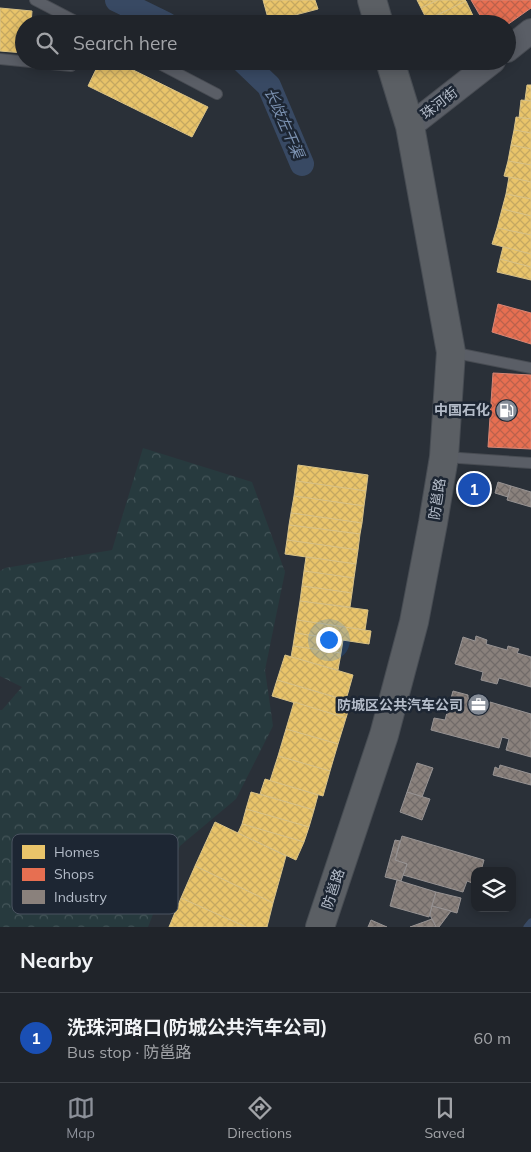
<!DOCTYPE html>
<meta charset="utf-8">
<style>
body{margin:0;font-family:Mulish,"Noto Sans SC",sans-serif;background:#282c32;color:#f1f3f6}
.controls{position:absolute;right:15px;bottom:15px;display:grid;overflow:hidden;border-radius:10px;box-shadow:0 2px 12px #0003}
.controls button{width:45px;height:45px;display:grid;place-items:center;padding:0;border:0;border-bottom:1px solid #3d4147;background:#20242a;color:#f1f3f6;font:25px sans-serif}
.you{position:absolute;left:328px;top:639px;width:18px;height:18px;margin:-12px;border:4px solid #fff;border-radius:50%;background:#1a73e8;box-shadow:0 0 0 8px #1a73e833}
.badge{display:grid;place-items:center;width:32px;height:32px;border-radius:50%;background:#8c9099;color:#fff;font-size:16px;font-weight:700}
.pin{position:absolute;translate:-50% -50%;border:2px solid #fff;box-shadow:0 1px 5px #0006}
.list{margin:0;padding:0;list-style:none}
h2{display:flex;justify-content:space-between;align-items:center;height:65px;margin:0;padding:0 20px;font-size:21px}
h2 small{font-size:16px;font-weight:400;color:#a2a4a8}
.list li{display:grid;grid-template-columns:32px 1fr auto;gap:15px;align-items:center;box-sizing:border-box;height:90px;padding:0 20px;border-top:1px solid #3d4147}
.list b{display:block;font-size:19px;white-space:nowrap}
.list p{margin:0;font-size:16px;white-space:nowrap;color:#a2a4a8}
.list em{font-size:16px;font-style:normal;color:#a2a4a8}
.icon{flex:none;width:28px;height:28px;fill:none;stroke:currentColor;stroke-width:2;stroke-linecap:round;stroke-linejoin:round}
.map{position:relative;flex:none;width:531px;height:927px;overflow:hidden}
.search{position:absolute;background:#20242a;box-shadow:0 2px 12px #0003;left:15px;right:15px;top:15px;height:55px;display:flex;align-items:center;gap:12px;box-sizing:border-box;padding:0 18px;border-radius:28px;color:#a2a4a8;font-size:19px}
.sheet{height:155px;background:#20242a}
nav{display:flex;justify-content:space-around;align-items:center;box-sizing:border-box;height:70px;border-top:1px solid #3d4147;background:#20242a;font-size:14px;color:#a2a4a8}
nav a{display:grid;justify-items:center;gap:2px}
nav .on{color:#8c9099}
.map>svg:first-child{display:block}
.forest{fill:url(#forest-crowns)}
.homes{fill:url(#homes-cross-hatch);stroke:#d9c286}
.shops{fill:url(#shops-cross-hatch);stroke:#d88675}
.industry{fill:url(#industry-cross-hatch);stroke:#979393}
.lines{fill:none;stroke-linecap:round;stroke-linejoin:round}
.stream{stroke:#384963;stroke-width:7}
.canal{stroke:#384963;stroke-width:24}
.service-casing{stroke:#484c53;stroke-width:12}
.tertiary-casing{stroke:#484c53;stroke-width:26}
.trunk-casing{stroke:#474c53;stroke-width:30}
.service{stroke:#5a5e66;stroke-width:10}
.tertiary{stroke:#5a5e66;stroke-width:24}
.trunk{stroke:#5b5f64;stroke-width:28}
.labels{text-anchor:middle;stroke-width:5;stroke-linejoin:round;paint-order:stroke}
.street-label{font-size:14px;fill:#b4bcc9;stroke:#1d2633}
.poi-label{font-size:14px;font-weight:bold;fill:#b4bcc9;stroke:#1d2633;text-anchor:end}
.water-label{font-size:15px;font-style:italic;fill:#7c92b1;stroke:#1d2633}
.key{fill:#1d2633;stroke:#4a5360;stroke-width:1}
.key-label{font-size:14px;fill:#b4bcc9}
</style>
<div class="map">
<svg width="531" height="927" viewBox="0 0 531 927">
<defs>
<pattern id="forest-crowns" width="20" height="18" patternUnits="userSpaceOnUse" patternTransform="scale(1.25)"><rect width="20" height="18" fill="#273a3e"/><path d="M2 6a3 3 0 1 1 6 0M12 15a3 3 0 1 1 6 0" fill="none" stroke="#445559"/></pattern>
<pattern id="homes-cross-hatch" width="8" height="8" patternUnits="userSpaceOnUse" patternTransform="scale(1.25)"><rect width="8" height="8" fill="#e9c46a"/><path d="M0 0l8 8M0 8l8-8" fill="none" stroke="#c5a861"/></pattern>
<pattern id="shops-cross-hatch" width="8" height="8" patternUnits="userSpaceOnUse" patternTransform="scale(1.25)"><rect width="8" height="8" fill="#e76f51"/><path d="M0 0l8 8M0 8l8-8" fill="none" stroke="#bb614c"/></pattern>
<pattern id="industry-cross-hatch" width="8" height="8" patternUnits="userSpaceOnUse" patternTransform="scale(1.25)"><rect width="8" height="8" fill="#8a817c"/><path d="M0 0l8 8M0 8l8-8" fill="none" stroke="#716b69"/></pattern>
</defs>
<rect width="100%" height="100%" fill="#2a3038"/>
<path class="forest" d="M143 448 252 482 285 572 265 670 273 726 236 799 180 846 148 927H0V710H2L22 687 0 676V571L5 568 112 550Z"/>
<g class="homes">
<path d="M263 0H315L318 9 269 22Z"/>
<path d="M417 0H438L421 8Z"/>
<path d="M438 0H465L466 1 427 20 421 8Z"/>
<path d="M466 1 477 24H429L427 20Z"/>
<path d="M0 8 32 11 31 24H24V53L0 51Z"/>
<path d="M100 61H115L208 107 192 137 88 86Z"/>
<path d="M527 85H531V101L525 100Z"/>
<path d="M521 100 531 101V119L519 118Z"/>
<path d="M516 117 531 119V133L514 130Z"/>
<path d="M514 130 531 133V149L511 145Z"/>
<path d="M511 145 531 149V165L508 161Z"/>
<path d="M508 161 531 165V182L504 176Z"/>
<path d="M509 177 531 182V199L506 194Z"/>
<path d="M506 194 531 199V216L502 209Z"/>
<path d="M502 209 531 216V235L497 228Z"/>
<path d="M497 228 531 235V254L492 244Z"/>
<path d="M503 247 531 254V267L500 259Z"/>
<path d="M500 259 531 267V280L497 272Z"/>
<path d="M298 465 368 475 366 491 296 481Z"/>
<path d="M296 481 366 491 364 506 294 496Z"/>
<path d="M294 496 364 506 362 523 291 513Z"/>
<path d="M291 513 362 523 360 534 289 525Z"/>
<path d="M289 525 360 534 358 550 287 540Z"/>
<path d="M287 540 358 550 356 564 285 554Z"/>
<path d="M306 557 356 564 354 578 304 571Z"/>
<path d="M304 571 354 578 352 593 302 586Z"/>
<path d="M302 586 352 593 350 607 300 601Z"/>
<path d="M300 601 368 610 365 630 297 620Z"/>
<path d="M297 620 371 631 369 644 295 633Z"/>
<path d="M295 633 343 640 341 653 293 646Z"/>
<path d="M293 646 341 653 338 670 291 657Z"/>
<path d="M285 655 353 675 346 700 277 680Z"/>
<path d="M277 680 351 702 346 718 272 696Z"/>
<path d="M294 702 346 718 338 744 286 729Z"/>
<path d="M286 729 338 744 330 771 278 756Z"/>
<path d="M278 756 330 771 323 796 270 781Z"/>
<path d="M265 779 318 795 314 810 260 794Z"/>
<path d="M251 792 314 810 309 827 246 809Z"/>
<path d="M246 809 309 827 304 842 242 824Z"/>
<path d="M215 822 286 856 273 903 195 866Z"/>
<path d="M242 824 304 842 296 860 238 833Z"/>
<path d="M195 866 273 903 267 927H246L181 898Z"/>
<path d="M181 898 246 927H169Z"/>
</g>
<g class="shops">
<path d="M471 0H531V8L507 25 485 24Z"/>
<path d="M498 304 531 313V344L492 332Z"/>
<path d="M493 373 531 375V449L488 447Z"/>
</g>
<g class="industry">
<path d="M498 482 511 486 508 497 495 493Z"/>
<path d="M511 486 531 492V507L507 500Z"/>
<path d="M476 636 487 640 486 644 507 650 508 646 519 649 517 653 531 657V687L499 678 497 684 481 680 483 672 455 664 463 637 475 641Z"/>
<path d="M453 691 468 695V698L479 702 477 707 488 710 490 702 531 714V757L506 750 509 739 502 737 499 748 431 730 434 718 445 720Z"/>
<path d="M417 763 433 768 422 797 407 792Z"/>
<path d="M500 765 531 774V785L493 775 495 767 499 769Z"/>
<path d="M407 792 430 799 422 820 400 812Z"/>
<path d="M402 836 484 860 481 871H475V884L467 881 463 892 403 875 407 864 395 860Z"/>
<path d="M395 840 400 841 395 860 407 864 401 881 385 877Z"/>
<path d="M397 880 436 892 429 917 390 906Z"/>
<path d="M436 892 461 898 457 913 432 906Z"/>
<path d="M432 906 451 911 439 927H436L430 915Z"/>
<path d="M432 919 436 927H410Z"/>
<path d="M371 920 387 927H368Z"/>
</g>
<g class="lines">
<path class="stream" d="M527 927 531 922"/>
<g class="canal">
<path d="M117 0 166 24"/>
<path d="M243 61 269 86 302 164"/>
</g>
<defs>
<g id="service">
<path d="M35 0 81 24"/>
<path d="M0 59 71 66"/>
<path d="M154 61 217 94"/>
<path d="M451 352 531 368"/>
<path d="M445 457 531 463"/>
</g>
<g id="tertiary">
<path d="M507 50 531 31"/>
<path d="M410 126 493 61"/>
</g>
<g id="trunk">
<path d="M372 0 379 24"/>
<path d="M320 927 384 735 414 622 433 523 444 457 451 352 410 126 390 61"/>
</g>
</defs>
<use href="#service" class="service-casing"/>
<use href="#tertiary" class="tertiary-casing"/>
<use href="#trunk" class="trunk-casing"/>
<use href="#service" class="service"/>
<use href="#tertiary" class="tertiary"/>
<use href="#trunk" class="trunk"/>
</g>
<defs>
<symbol id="fuel-disc" viewBox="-11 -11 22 22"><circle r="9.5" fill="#848b96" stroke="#1d2633"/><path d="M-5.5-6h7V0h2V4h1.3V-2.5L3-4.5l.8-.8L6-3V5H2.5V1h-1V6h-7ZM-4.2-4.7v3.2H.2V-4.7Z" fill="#fff"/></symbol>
<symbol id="office-disc" viewBox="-11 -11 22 22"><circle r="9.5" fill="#848b96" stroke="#1d2633"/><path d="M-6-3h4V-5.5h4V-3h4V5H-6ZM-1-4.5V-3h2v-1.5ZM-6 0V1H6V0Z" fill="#fff"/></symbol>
</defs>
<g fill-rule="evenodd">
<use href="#fuel-disc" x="494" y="398" width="25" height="25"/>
<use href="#office-disc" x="466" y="692" width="25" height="25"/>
</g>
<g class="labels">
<g class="street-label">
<text transform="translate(439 103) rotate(-38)" y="5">珠河街</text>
<text transform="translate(437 499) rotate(-81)" y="5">防邕路</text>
<text transform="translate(333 889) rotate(-72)" y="5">防邕路</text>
</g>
<g class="poi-label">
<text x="490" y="415">中国石化</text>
<text x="463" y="710">防城区公共汽车公司</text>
</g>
<g class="water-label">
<text transform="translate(284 123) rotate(66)" y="5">长歧左干渠</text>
</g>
</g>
<rect x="12" y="834" width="166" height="80" rx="8" class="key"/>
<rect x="22" y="845" width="23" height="14" fill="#e9c46a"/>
<rect x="22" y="868" width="23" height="13" fill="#e76f51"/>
<rect x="22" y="890" width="23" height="14" fill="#8a817c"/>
<g class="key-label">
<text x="54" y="857">Homes</text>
<text x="54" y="879">Shops</text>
<text x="54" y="902">Industry</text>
</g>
</svg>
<div class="controls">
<button><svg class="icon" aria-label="layers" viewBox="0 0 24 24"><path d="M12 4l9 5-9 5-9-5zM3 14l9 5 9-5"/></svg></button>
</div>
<div class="you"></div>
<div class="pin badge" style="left:474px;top:489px;background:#1a4fb4">1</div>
<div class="search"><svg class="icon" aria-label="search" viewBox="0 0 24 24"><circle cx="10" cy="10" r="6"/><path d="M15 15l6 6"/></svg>Search here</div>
</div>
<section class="sheet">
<h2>Nearby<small></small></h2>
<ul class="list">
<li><span class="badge" style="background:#1a4fb4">1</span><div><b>洗珠河路口(防城公共汽车公司)</b><p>Bus stop · 防邕路</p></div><em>60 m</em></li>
</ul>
</section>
<nav>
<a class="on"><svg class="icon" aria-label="map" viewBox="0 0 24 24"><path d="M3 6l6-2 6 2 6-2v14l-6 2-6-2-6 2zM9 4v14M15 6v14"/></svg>Map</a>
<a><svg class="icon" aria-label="directions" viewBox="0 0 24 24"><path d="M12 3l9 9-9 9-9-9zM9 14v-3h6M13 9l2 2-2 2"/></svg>Directions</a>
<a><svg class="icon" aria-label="saved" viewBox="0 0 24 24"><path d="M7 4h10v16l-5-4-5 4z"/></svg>Saved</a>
</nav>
